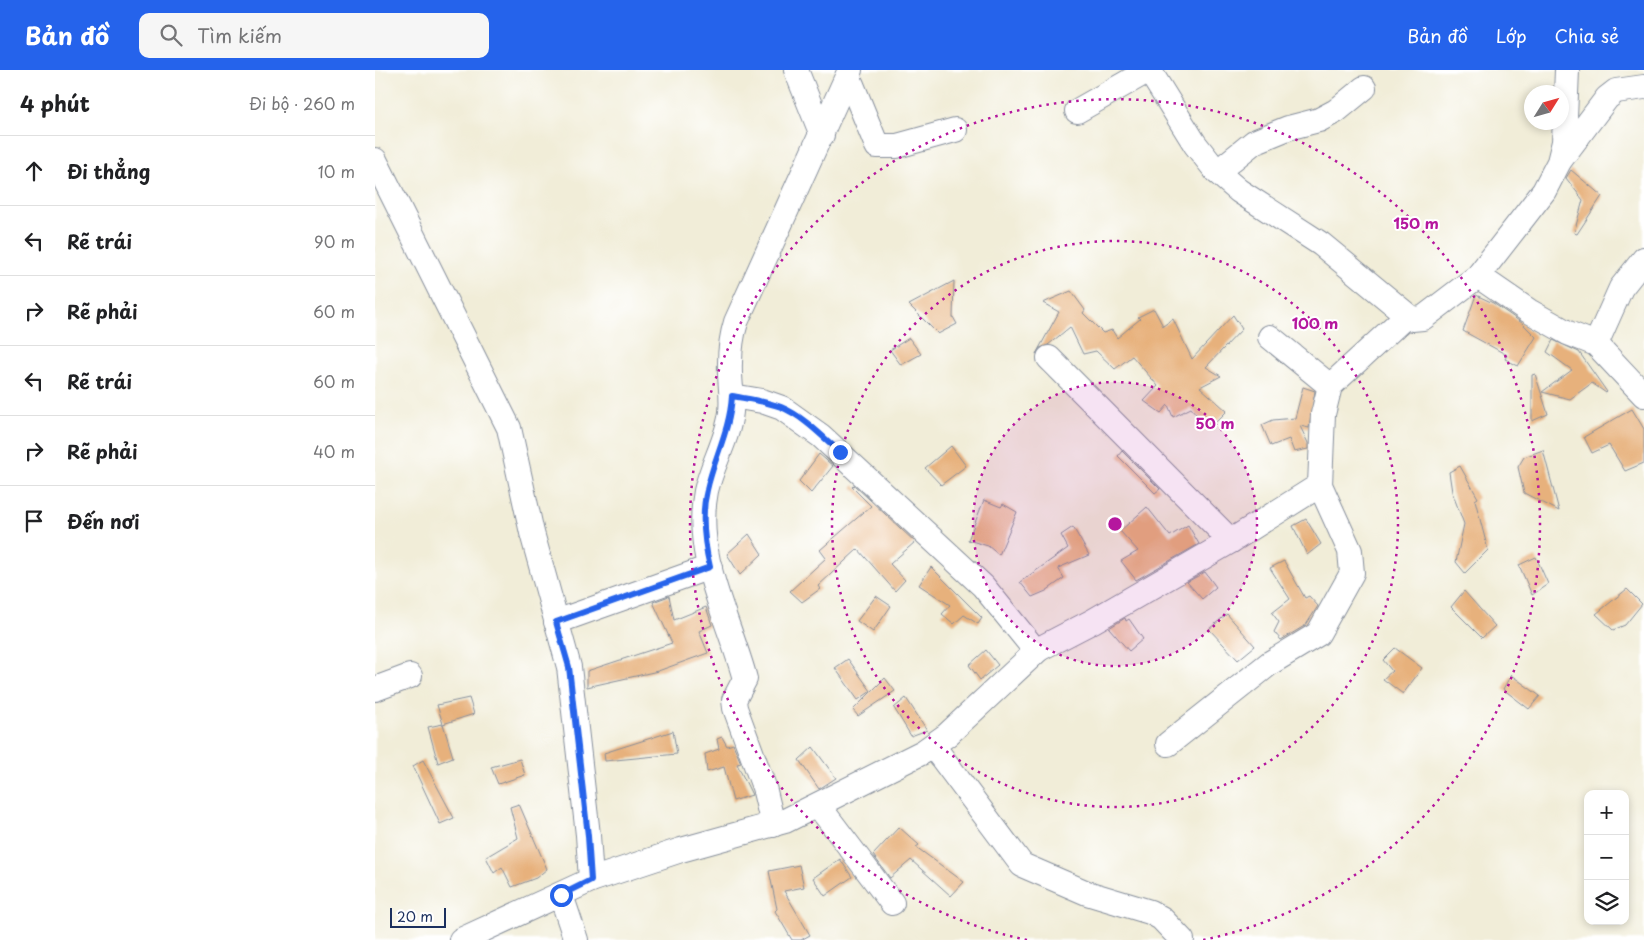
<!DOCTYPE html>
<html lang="vi">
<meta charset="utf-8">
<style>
body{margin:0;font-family:"Playpen Sans",sans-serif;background:#f6f6f6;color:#202124}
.controls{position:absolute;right:15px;bottom:15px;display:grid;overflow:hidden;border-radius:10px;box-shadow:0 2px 8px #0003}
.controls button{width:45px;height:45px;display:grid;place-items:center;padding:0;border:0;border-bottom:1px solid #e0e0e0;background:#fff;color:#202124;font:25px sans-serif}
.compass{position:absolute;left:1149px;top:15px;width:45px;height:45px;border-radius:50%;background:#fff;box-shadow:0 2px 8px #0003;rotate:53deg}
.scale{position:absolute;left:15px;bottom:12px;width:56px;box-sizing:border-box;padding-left:5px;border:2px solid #1b2f5e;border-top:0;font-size:14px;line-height:18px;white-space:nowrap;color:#1b2f5e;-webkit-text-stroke:4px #fff;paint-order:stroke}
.stop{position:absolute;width:15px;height:15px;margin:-11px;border:4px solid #2563eb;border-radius:50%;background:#fff}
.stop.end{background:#2563eb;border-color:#fff;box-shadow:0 1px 5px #0008}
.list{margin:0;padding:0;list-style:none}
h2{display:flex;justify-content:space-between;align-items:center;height:65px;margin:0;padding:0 20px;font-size:21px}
h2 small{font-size:16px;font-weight:400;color:#757577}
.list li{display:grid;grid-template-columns:32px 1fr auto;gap:15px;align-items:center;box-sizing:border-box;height:70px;padding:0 20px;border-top:1px solid #e0e0e0}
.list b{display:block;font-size:19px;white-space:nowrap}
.list em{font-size:16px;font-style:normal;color:#757577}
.icon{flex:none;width:28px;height:28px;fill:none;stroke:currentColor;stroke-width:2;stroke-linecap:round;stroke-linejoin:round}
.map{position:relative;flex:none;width:1269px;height:870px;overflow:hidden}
header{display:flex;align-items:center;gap:30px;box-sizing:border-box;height:70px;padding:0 25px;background:#2563eb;color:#fff}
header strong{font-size:24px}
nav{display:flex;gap:28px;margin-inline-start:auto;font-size:18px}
.search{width:350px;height:45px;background:#f6f6f6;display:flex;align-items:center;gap:12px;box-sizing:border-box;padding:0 18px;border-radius:10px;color:#757577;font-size:19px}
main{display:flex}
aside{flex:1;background:#fff}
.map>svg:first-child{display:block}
.building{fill:#e7b17b}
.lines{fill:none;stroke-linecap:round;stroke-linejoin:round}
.minor-casing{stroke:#868e9b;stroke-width:26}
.minor{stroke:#fff;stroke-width:24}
.route{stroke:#2563eb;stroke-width:6}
.ring{fill:none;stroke:#b5179e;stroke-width:2.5;stroke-dasharray:2.5 5}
.centre{fill:#b5179e;stroke:#fff;stroke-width:2.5}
.ring-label{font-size:15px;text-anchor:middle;font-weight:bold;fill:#b5179e;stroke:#fff;stroke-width:4;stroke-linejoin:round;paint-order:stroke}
</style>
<header>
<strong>Bản đồ</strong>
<div class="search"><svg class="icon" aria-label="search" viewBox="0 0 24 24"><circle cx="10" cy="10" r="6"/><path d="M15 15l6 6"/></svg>Tìm kiếm</div>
<nav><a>Bản đồ</a><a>Lớp</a><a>Chia sẻ</a></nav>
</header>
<main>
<aside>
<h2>4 phút<small>Đi bộ · 260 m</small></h2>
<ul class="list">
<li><svg class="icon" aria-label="ahead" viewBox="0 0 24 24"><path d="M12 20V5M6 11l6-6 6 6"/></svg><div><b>Đi thẳng</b></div><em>10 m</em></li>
<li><svg class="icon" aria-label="left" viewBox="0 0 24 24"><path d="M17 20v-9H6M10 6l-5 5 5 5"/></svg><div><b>Rẽ trái</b></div><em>90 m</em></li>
<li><svg class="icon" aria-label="right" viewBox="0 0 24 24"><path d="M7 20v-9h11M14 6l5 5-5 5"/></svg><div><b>Rẽ phải</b></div><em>60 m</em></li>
<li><svg class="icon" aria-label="left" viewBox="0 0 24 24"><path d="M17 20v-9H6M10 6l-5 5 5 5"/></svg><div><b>Rẽ trái</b></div><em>60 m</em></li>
<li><svg class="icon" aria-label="right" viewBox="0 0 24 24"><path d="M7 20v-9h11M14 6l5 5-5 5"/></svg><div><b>Rẽ phải</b></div><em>40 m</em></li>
<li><svg class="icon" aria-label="arrive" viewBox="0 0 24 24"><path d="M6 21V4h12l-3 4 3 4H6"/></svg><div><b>Đến nơi</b></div></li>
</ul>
</aside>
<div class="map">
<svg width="1269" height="870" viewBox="0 0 1269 870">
<rect width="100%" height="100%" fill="#fff"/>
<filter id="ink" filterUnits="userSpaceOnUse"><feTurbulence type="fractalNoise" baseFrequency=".02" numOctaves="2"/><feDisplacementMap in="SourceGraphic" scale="10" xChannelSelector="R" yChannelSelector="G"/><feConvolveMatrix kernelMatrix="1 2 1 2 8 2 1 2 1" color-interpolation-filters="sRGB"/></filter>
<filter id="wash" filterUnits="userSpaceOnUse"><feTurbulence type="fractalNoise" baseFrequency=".0096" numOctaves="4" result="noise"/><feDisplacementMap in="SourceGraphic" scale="20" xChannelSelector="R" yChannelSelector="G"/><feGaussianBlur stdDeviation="1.12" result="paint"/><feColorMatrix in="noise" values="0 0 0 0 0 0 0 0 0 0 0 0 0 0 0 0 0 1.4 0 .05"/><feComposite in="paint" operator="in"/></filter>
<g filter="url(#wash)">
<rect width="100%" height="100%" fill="#f1edd8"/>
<g id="blocks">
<g class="building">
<path d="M1196 100 1227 126 1202 164 1199 163 1208 130 1191 108Z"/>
<path d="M579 211 578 247 582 254 563 264 534 235Z"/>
<path d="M696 221 710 240 708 243 728 263 737 260 742 268 765 249 763 247 779 239 788 256 798 249 817 289 858 245 867 259 831 297 846 306 825 317 852 341 834 359 816 338 798 347 793 335 786 343 769 331 783 316 757 286 740 299 721 281 708 284 695 257 673 275 665 278 661 284 684 242 668 233Z"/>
<path d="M1101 225 1118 233 1147 253 1161 267 1143 296 1130 289 1132 285 1088 261Z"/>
<path d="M534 268 546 284 526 295 515 280Z"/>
<path d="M1178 270 1204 282 1232 322 1231 323 1217 313 1195 329 1167 322 1197 300 1172 282Z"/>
<path d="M1160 304 1173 344 1157 351V305Z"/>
<path d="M928 317 940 321 934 358 925 356 933 373V379L919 382 914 369 896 376 887 355 898 350 920 348Z"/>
<path d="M1257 339 1269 359V393L1250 401 1234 375 1217 383 1209 367Z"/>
<path d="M576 376 591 396 566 415 550 398Z"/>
<path d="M1168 380 1184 441 1149 423 1143 397 1149 387Z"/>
<path d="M747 381 785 419 780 423 743 386Z"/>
<path d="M444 384 458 396 436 423 424 411Z"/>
<path d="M1085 396 1103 428 1100 430 1113 480 1090 503 1081 492 1089 454 1077 422 1074 402Z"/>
<path d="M479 415 540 472 515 494 530 510 520 521 483 479 443 516 445 519 427 532 415 521 451 488 445 480 496 436 477 417Z"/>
<path d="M609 430 626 437 628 434 642 442 624 485 613 476 593 470Z"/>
<path d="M772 437 795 466 813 455 824 474 761 510 746 491 763 481 745 461Z"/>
<path d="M931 449 946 474 932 485 918 456Z"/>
<path d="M698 457 714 485 683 498 689 508 671 521 657 527 645 512 693 478 686 465Z"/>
<path d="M374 464 387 484 365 505 352 484Z"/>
<path d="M1161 487 1173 514 1157 525 1144 495Z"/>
<path d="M909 491 930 528 934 526 943 536 931 555 906 570 899 562 904 552 897 543 915 529 895 498Z"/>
<path d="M556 497 607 548 603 554 589 545 579 554 567 544 575 535 544 515Z"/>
<path d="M830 502 841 517 827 529 812 512Z"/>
<path d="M1252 519 1267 534 1250 555 1238 560 1221 544Z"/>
<path d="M1089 521 1120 556 1107 568 1076 537Z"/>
<path d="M294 526 299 550 331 537 337 555 324 561 333 583 283 601 212 617V601L297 573 278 532Z"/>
<path d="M501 526 516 536 498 562 482 551Z"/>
<path d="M852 544 880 576 863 590 834 559Z"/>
<path d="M750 548 751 551 754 549 768 569 754 581 734 558Z"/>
<path d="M1020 578 1047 598 1028 624 1008 609 1017 601 1008 590Z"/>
<path d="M611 580 623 595 605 610 594 595Z"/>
<path d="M473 589 496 621 483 630 460 598Z"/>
<path d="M1136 605 1165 626 1154 639 1128 619Z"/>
<path d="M510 608 520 621 483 646 478 640Z"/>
<path d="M94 628 99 644 68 654 62 635Z"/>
<path d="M531 628 552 660 536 666 519 638Z"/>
<path d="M68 654 78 687 63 693 53 657Z"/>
<path d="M298 661 302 684 230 691 229 683Z"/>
<path d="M347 667 352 676 358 674 366 693 362 694 377 725 358 731 349 697 332 702 330 684 344 679 342 669Z"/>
<path d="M438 677 461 708 444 719 424 690Z"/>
<path d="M145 689 150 705 123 714 116 697Z"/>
<path d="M48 690 79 748 65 754 38 696Z"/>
<path d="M144 734 172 799 161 808 137 817 127 797 119 803 111 787 143 768 135 737Z"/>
<path d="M524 757 544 775 541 777 589 812 576 826 536 790 515 808 498 785Z"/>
<path d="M465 789 477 807 450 826 438 808Z"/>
<path d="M424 795 429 817 409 821 435 865 426 870H417L400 841 402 839 394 801Z"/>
</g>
</g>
</g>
<g filter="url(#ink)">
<use href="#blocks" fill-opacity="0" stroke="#868e9b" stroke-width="1"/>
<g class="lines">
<defs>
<g id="minor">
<path d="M421 0 447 65"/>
<path d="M774 0 820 74 842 102 864 121 946 174 1037 249 1048 248 1103 206 1169 121 1184 92 1189 72 1192 0"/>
<path d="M473 5 502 76H522L580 60"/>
<path d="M702 41 774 0"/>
<path d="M1186 89 1232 28 1241 21 1269 17"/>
<path d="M0 90 134 358 157 463 194 597 213 765 216 810 86 870"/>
<path d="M842 102 879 72 913 58 944 50 961 41 989 18"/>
<path d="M1103 206 1154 241 1193 263 1221 274 1269 325"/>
<path d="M895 267 955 316"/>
<path d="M1221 274 1246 218 1269 189"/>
<path d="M674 288 856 471"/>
<path d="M357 326 387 331 407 338 446 366 608 516 656 575 664 579 718 551 856 471 945 415"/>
<path d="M181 552 335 497"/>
<path d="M0 619 35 606"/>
<path d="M793 674 895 593 943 564 977 503 975 481 945 415 948 344 955 316 1031 246"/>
<path d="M558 676 647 795 712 823 775 842 786 848 807 870"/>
<path d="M443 735 517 833"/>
<path d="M398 755 389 717 360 638 359 630 370 609C354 549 318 486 331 421 337 394 353 369 356 342 358 325 354 309 355 293 355 278 357 265 361 252L475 0"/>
<path d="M216 810 306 780 410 751 548 682 572 665 664 579"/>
<path d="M186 825 201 870"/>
</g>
</defs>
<use href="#minor" class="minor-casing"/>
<use href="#minor" class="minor"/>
</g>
</g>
<g class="lines" filter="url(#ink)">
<path class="route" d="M186 825 216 810 213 766 194 597 181 552 335 497C329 472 326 444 332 420 339 388 355 360 357 326 373 329 390 331 406 337 428 346 447 366 465 382"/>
</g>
<circle cx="740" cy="454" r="142" fill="#b5179e" fill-opacity=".12"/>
<g class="ring">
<circle cx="740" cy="454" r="142"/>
<circle cx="740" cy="454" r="283"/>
<path d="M652 870A425 425 0 1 1 828 870"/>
</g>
<circle cx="740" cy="454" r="8" class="centre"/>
<g class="ring-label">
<text x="1041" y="159">150 m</text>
<text x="940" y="259">100 m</text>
<text x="840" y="359">50 m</text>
</g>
</svg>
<div class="controls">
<button>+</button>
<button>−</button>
<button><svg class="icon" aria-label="layers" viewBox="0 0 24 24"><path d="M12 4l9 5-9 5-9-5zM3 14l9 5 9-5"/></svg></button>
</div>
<svg class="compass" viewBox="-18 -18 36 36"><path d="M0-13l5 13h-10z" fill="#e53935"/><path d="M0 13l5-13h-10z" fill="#757577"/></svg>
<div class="scale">20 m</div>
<div class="stop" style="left:186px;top:825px"></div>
<div class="stop end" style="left:465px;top:382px"></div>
</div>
</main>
